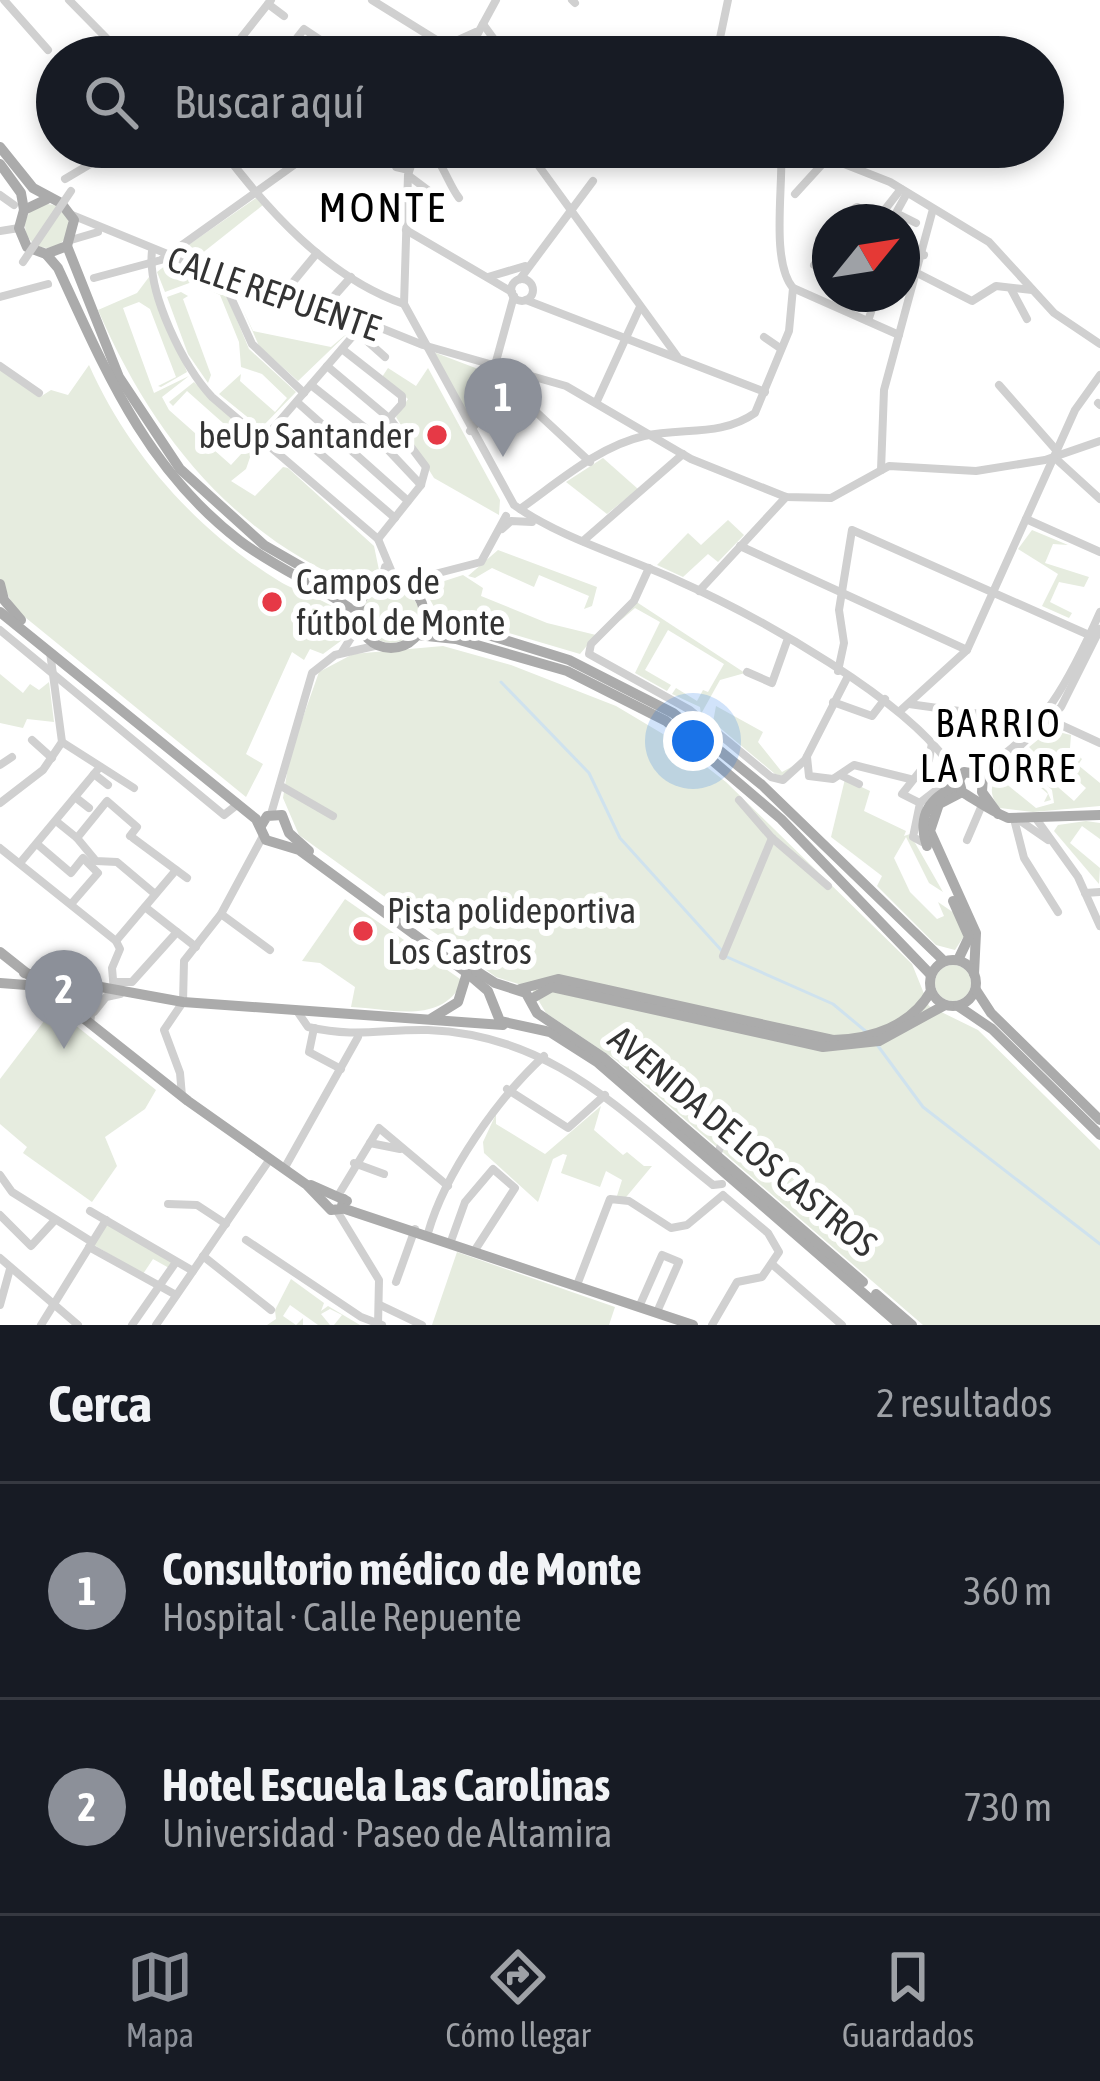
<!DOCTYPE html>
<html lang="es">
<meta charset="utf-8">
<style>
body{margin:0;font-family:"Asap Condensed",sans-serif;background:#242831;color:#f1f3f6}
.compass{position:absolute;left:812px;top:204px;width:108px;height:108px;border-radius:50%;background:#171b24;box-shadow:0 6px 18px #0003;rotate:60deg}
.you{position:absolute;left:693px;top:741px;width:42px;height:42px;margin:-30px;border:9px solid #fff;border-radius:50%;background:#1a73e8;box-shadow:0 0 0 18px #1a73e833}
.badge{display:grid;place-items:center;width:78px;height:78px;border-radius:50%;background:#8c9099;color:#fff;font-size:39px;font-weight:700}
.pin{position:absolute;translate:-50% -99px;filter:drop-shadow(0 3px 6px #0008)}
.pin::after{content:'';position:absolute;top:63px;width:42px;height:36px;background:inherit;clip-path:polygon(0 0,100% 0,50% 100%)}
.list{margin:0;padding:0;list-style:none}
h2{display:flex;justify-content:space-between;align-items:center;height:156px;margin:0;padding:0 48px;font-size:51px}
h2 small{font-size:39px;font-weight:400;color:#9ea1a6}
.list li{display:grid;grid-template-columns:78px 1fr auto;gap:36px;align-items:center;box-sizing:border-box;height:216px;padding:0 48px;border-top:3px solid #363941}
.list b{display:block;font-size:45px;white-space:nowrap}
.list p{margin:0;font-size:39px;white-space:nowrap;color:#9ea1a6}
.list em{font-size:39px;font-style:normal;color:#9ea1a6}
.icon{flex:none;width:66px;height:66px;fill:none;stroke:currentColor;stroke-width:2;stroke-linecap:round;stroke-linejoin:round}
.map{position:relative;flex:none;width:1100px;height:1325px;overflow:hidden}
.search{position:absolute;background:#171b24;box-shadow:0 6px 18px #0003;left:36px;right:36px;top:36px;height:132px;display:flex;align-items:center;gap:30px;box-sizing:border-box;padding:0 42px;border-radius:66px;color:#9ea1a6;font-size:45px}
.sheet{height:588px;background:#171b24}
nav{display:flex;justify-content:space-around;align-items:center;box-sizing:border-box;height:168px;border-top:3px solid #363941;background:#171b24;font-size:33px;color:#9ea1a6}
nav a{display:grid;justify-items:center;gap:6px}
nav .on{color:#8c9099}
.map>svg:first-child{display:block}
.green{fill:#e6ecdf}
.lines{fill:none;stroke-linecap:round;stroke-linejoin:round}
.stream{stroke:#cfe2ee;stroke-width:3}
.minor{stroke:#d0d0d0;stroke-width:8}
.major{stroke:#ababab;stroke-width:10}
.minor-bridge{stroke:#d0d0d0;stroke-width:8}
.poi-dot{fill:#e63946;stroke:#fff;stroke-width:4.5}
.labels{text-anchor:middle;stroke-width:12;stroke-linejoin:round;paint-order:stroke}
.street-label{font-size:36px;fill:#333;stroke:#fff}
.poi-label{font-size:36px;fill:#333;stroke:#fff;text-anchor:start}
.neighbourhood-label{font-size:39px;letter-spacing:3px;fill:#000;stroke:#fff}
.quarter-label{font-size:42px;letter-spacing:3px;fill:#000;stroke:#fff}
</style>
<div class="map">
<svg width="1100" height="1325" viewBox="0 0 1100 1325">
<rect width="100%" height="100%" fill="#fff"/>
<g class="green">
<path d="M256 198 263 205 191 262 174 255Z"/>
<circle cx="47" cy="226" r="22"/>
<path d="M166 265 224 289 249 349 296 392 261 428 219 394 241 374 240 381 275 412 287 398 262 374 241 367 239 342 220 295 192 282 165 292 157 272Z"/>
<path d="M149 277 187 372 161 387 158 386 176 377 150 309 139 302 123 308 154 393 189 376 162 397 169 410 231 465 242 453 241 439 187 391 173 406 169 402 194 382 256 440 246 469 231 481 255 496 283 467 288 468 374 546 380 575 353 584C229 532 150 430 98 310L137 293Z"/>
<path d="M181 292 188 296 183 299 211 375 208 383 188 354 167 297Z"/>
<path d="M242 307 253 331 331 347 351 330 298 381 259 346Z"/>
<path d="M436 353 494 375 495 395 472 425 430 354Z"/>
<path d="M89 365C128 453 197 531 279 581 300 594 338 602 352 623L353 632 323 654 310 649 304 660 292 652 246 754 263 764 246 797 15 609 0 579V370L40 397 51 390 68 395Z"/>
<path d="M388 368 416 386 428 368 500 500 499 515 434 478 396 417 408 399 382 377Z"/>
<path d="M603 458 638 489 607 514 566 482Z"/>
<path d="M728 520 744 535 718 562 708 554 683 577 657 565 688 533 701 545Z"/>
<path d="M1032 530 1068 545 1053 544 1045 563 1089 577 1084 587 1059 582 1050 602 1072 613 1069 618 1042 606 1058 574 1018 549Z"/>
<path d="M498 550 597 587 592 606 584 609 589 596 539 575 534 587 492 568 475 578 468 576Z"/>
<path d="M463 575 483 588 481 596 547 623 596 635 580 654 437 612 429 598 432 585Z"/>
<circle cx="391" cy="615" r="28"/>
<path d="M635 601 745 673 720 680 701 714 700 707 672 694 676 688 697 701 703 690 708 692 724 664 668 630 645 670 671 685 667 691 635 673 660 622 635 608 620 621Z"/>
<path d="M443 646 511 665 616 706 668 737 726 782 912 964 929 1006 978 1030 1100 1150V1325H923L616 1060 546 1013 531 988 496 977 299 835 283 798 290 754 319 672 353 654Z"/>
<path d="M0 674 23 693 30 684 39 690 49 682 54 722 27 719 23 728 0 723Z"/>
<path d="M716 706 763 732 758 742 782 772 797 764 783 776 775 774 713 722Z"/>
<path d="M1050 730 1071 735 1070 748 1082 759 1078 765 1100 783V806L1033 812 1000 808C982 788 997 774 1013 760L1047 791 1051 800 1044 802 1048 794 1017 767 1004 782 1036 808 1054 803 1052 790 1016 758 1026 749 1039 763 1036 768 1074 801 1086 788 1050 756 1042 760 1029 747Z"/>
<path d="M845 779 870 791 864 811 906 831 904 836 910 834 943 892 929 883 906 837 894 858 910 892 937 919 944 916 938 902 954 913 964 936 955 950 936 945 877 886 882 876 831 837Z"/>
<path d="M1086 821 1100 823V839L1082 826 1070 843 1100 868 1099 884 1054 831 1058 825Z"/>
<path d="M345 899 463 981C441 1025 394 1009 351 1007L355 987 320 963 302 961Z"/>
<circle cx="953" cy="983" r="18"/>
<path d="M54 1008 156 1090 145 1109 105 1137 117 1166 92 1202 23 1153 27 1147 0 1124V1079Z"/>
<path d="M601 1106 594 1130 623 1155 627 1152 644 1166H652L622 1202 616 1199 622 1180 606 1171 600 1187 561 1173 567 1155 563 1154 553 1159 538 1202 484 1153 483 1142 496 1114V1124L545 1154Z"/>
<path d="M108 1223 173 1263 169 1268 153 1259 143 1274 94 1245Z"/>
<path d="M457 1252 615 1307 609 1325H432Z"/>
<path d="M291 1279 324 1303 321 1311 328 1306 360 1325H334L342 1315 330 1309 321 1314 330 1325H318L290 1305 283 1316 296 1325 303 1318V1325H267L276 1319 275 1310Z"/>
</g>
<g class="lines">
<g class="stream">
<path d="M501 682 589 773 620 838 722 951"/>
<path d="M727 957 833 1004 869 1034"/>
<path d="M878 1046 923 1107 1100 1244"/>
</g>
<g class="minor">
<path d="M4 0 48 50"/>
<path d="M69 0 125 57"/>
<path d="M372 0 446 46"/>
<path d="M572 0 575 3"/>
<path d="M268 4 284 16"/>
<path d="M483 24 507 57"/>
<path d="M226 57 271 0"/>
<path d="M282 57 304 29 346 57"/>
<path d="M421 57 476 32"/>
<path d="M465 57 496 0"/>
<path d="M679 57H694"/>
<path d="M716 57 728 0"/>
<path d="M220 147C266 209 328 278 404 304"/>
<path d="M389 147 396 167 409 170"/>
<path d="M417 147 408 175 404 304 514 505C559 537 620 555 672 578 753 614 917 702 959 779"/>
<path d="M426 147C442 159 447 182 459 198"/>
<path d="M525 147 677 356"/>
<path d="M569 147 574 155"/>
<path d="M801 147 890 182 989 242 1054 313 1100 344"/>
<path d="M409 176 437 197"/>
<path d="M65 179 119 147"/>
<path d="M907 193 896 213 916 223"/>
<path d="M795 194 826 160"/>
<path d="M0 195 14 205"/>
<path d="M850 211 857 207 879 217 901 189"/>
<path d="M72 215 275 298 351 316 423 345 566 386 691 459 786 497 831 498 889 466 976 471 1045 460 1100 441"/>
<path d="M406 230 512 292"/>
<path d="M0 231 19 228"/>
<path d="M819 239 830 244"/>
<path d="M71 240 98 232"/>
<path d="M902 245 924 255"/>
<path d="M152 251C147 293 184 367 212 397L378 539 396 582"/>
<path d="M814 265 830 273"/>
<path d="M919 274 972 301 996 286 1032 290"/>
<path d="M488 277 525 266"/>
<path d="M94 278 161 260 319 147"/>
<path d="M520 279 593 181"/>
<circle cx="522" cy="290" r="11"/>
<path d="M223 280 252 344 304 393"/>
<path d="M793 288 899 335"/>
<path d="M1011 289 1027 319"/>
<path d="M0 297 48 284"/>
<path d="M279 299 317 253"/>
<path d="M526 300 765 392"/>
<path d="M327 304 351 277"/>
<path d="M868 321 877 294"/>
<path d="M357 332 385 357"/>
<path d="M764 337 780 348"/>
<path d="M342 349 402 396V404L374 435"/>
<path d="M495 365 514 296"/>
<path d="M0 366 39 393"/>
<path d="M327 366 390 419 426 467 421 485 378 539"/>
<path d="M504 367 493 387 534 410 590 462"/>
<path d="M311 385 374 435 421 485"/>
<path d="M999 385 1057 451"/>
<path d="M597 401 640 307"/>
<path d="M297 402 408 501"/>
<path d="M1098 403 1100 405"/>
<path d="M281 420 395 518"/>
<path d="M470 431 501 392"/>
<path d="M264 439 365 322"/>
<path d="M1054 457 1100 499"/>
<path d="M881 470 884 390 933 209"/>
<path d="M520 509C557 483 599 446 644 436 683 427 721 437 755 413L789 331 793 288C770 261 784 183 781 147"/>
<path d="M1026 519 1100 552"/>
<path d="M502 529 511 521 532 522"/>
<path d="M583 541 683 454"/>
<path d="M740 546 967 650"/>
<path d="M649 568 634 601 591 644 589 654 690 710 771 777 783 780 805 760 848 676"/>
<path d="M381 583 385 567"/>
<path d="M400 583 481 562 506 516"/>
<path d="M699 591 786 497"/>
<path d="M420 600 431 580"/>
<path d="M0 630 224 815 238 804"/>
<path d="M342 652 359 625"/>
<path d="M838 671 844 643 839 610 852 530 1089 635"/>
<path d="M747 672 772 683 787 641"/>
<path d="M833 702 872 716 885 699"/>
<path d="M909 704 995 716"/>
<path d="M900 711 967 650 1075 410 1100 375"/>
<path d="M1050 720 1100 743"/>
<path d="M32 740 52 758"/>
<path d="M62 742 134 788"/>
<path d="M807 757 809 776 833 779 854 765 910 779"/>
<path d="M0 765 12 757"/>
<path d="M979 771C1042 736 1072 675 1100 612"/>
<path d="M94 774 108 785"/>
<path d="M842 776 859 784"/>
<path d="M985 779 1061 707 1100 629"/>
<path d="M281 786 333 816"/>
<path d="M75 797 89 808"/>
<path d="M739 800 772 838 828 886"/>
<path d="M921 802 943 785"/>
<path d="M0 803 43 770 62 742 50 652"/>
<path d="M271 814 312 673 335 655 379 645"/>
<path d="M1014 819 1024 858 1058 912"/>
<path d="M1019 820 1048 840"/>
<path d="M1037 820 1078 877 1100 926"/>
<path d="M56 821 77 838"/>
<path d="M130 836 137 827 107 801 77 838 96 861 117 862 155 894"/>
<path d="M133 838 187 878"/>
<path d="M967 840 982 805"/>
<path d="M37 844 71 873 83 858 98 873 72 903"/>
<path d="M926 844 913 837 920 803 902 794 929 760 932 743"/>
<path d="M0 848 116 941 120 949 112 968 114 991"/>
<path d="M20 863 99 768"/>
<path d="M1085 893 1100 892"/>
<path d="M145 907 196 947"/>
<path d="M221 914 270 950"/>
<path d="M116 941 176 870"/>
<path d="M723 956 772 838"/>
<path d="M114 982H132L177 932"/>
<path d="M297 1011 308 1027C357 1038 382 1029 428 1030 554 1035 622 1113 713 1185L722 1184"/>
<path d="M94 1012 106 997 120 994"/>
<path d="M90 1024 94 989"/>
<path d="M314 1028 309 1052 341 1069"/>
<path d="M507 1089 568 1128 605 1095"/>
<path d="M182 1096 180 1073 164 1030 183 1002 184 961 221 914 263 836"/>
<path d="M370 1143 400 1149"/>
<path d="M717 1155 732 1119"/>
<path d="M354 1163 384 1174"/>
<path d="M284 1169 358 1037"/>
<path d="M0 1175 12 1192 92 1242"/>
<path d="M339 1194 379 1128 448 1186"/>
<path d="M168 1204 197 1205 226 1224"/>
<path d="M90 1211 193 1271"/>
<path d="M337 1211 379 1280 378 1325"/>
<path d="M0 1215 31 1246 55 1220"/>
<path d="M428 1233C445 1173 498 1098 544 1056"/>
<path d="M246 1240 361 1317 382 1325"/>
<path d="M451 1241 465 1202 493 1169 515 1188 475 1250"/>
<path d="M89 1247 176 1295"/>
<path d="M203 1256 271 1310"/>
<path d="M0 1258 78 1325"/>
<path d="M773 1265 842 1325"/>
<path d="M396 1282 415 1229"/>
<path d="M577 1285 610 1199 629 1201 671 1228 687 1225 723 1195"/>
<path d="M0 1305 10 1269"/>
<path d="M380 1305 422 1325"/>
<path d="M639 1307 662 1255 679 1262 657 1312"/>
<path d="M41 1325 106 1220"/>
<path d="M132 1325 176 1262"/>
<path d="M156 1325 270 1159"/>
<path d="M712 1325 737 1282 762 1277 779 1252 768 1233 724 1196"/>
</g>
<g class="major">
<path d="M0 147 33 188 61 203 74 220 67 246 46 254 27 247 19 228 24 210 47 199"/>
<path d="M0 164 21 193 24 210"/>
<path d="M67 246 119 377 180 469 264 545 337 587 366 593"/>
<path d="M46 254 58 268C106 372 146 469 240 541 277 569 321 586 358 614"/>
<circle cx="391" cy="615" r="33"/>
<path d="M0 584 4 600 21 620"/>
<path d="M0 612 256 819 266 840 299 850 467 973 488 991 500 1021 550 1032 597 1062 900 1325"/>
<path d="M424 615 569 660 673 713 762 785 944 961"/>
<path d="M417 635 456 639 567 671 666 721 781 819 931 975"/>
<path d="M962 792 939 804 930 831 976 933 974 974"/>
<path d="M998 814 982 792 983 775 964 772 959 780 962 792C977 801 991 811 1008 818L1100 815"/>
<path d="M261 826 267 816 282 815 289 833 309 851"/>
<path d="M927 846C916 814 931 797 959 784"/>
<path d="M953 901 969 937 958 960"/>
<path d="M0 952 188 1101 307 1185 331 1210 341 1209 344 1199"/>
<circle cx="953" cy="983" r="23"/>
<path d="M470 967 495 983 526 993 537 1013 604 1058 863 1282"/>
<path d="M24 973 183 1002 503 1025"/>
<path d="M0 983 40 986"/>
<path d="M520 989 558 979 833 1040C872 1039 911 1026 931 991"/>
<path d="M976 990 991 1013 1100 1120"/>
<path d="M531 999 552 987 823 1047 879 1041 945 1005"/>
<path d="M958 1006 992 1029 1100 1135"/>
<path d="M432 1018 458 1002 467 973"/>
<path d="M311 1185 347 1201"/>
<path d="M342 1208 693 1325"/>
<path d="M876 1294 912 1325"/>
</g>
<path class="minor-bridge" d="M23 262 71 191"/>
</g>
<g class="poi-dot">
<circle cx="437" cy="435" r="12"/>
<circle cx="272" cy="602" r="12"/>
<circle cx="363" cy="931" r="12"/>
</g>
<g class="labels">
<g class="street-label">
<text transform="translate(274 293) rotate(19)" y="13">CALLE REPUENTE</text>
<text transform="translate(743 1141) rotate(40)" y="13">AVENIDA DE LOS CASTROS</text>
</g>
<g class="poi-label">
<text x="413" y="448" text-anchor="end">beUp Santander</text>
<text x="296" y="594">Campos de<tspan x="296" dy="41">fútbol de Monte</tspan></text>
<text x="387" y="923">Pista polideportiva<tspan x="387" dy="41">Los Castros</tspan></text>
</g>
<g class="neighbourhood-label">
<text x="999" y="737">BARRIO<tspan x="999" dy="45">LA TORRE</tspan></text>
</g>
<g class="quarter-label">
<text x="383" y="222">MONTE</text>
</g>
</g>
</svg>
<svg class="compass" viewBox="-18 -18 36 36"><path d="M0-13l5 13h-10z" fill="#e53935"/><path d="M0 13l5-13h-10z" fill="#9ea1a6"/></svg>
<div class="you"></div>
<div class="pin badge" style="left:503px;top:457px">1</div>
<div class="pin badge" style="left:64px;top:1049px">2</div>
<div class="search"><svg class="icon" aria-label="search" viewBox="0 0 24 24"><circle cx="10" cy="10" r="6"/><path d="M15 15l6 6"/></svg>Buscar aquí</div>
</div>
<section class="sheet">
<h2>Cerca<small>2 resultados</small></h2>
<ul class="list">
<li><span class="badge">1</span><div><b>Consultorio médico de Monte</b><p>Hospital · Calle Repuente</p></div><em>360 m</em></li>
<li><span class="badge">2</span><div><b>Hotel Escuela Las Carolinas</b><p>Universidad · Paseo de Altamira</p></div><em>730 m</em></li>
</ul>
</section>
<nav>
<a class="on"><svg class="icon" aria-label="map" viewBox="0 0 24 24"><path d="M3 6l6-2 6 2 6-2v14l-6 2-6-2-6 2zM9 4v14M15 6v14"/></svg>Mapa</a>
<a><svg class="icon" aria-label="directions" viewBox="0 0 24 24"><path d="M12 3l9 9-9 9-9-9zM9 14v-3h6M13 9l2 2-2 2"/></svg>Cómo llegar</a>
<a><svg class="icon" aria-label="saved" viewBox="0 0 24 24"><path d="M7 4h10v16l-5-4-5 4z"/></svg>Guardados</a>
</nav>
